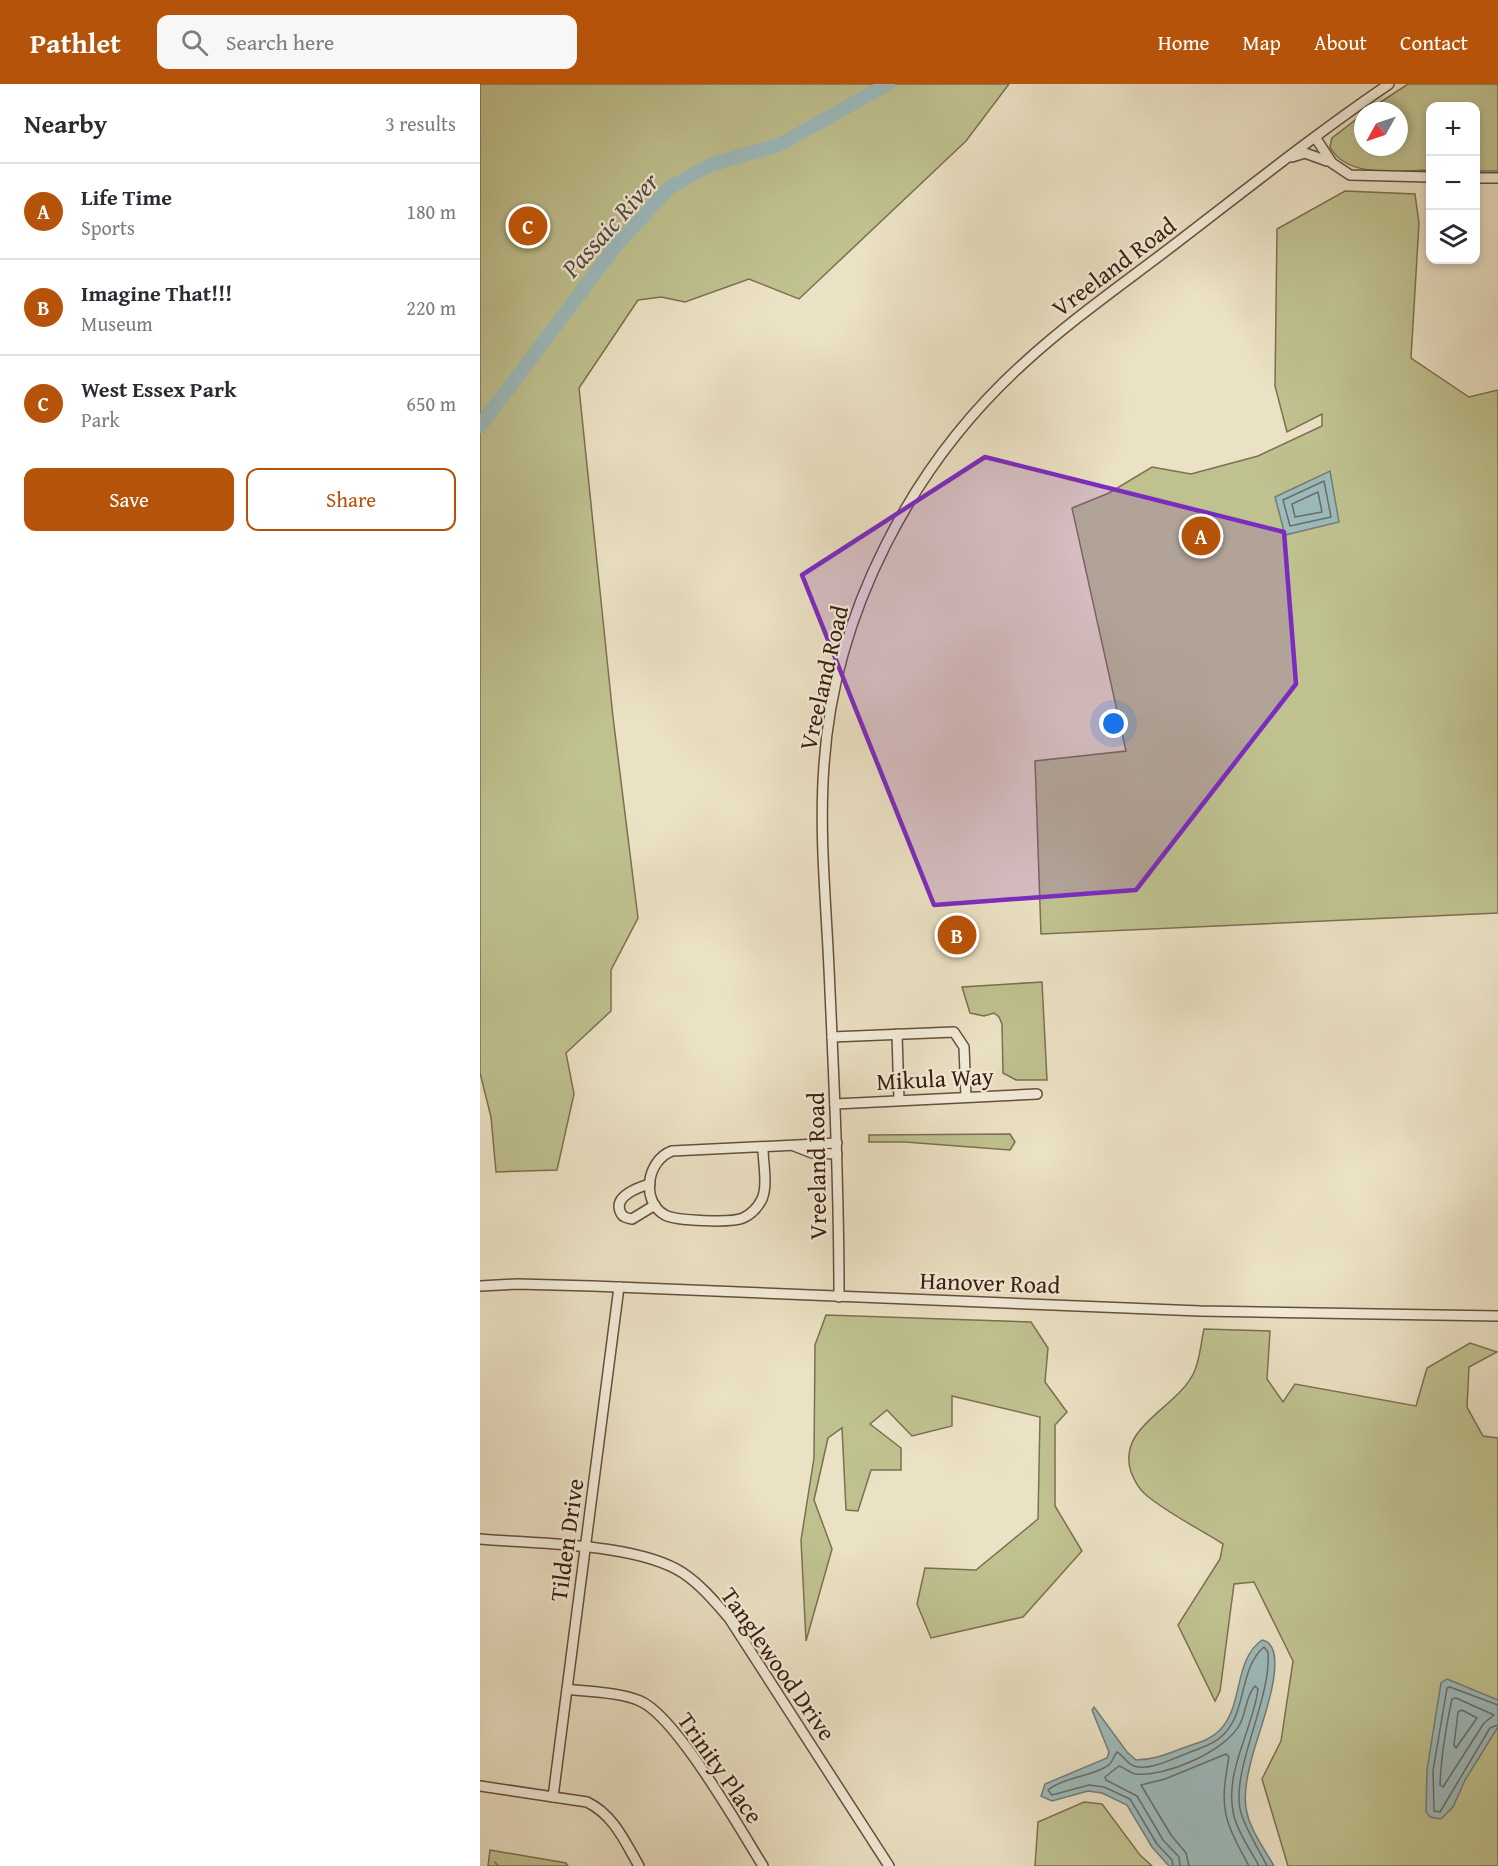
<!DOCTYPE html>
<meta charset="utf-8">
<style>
body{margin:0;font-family:"Gentium Book Plus",serif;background:#f7f7f7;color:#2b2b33}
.controls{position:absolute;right:18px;top:18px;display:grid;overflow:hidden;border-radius:12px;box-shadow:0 3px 9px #0003}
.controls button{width:54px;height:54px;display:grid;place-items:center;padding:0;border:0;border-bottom:2px solid #e1e1e2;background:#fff;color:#2b2b33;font:30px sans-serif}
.compass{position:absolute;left:874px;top:18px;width:54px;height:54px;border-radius:50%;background:#fff;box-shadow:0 3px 9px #0003;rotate:230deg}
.you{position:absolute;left:634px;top:640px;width:21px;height:21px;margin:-15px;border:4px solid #fff;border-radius:50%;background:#1a73e8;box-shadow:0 0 0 9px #1a73e833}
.badge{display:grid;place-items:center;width:39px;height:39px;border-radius:50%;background:#b45309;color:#fff;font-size:20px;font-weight:700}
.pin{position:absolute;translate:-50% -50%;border:3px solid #fff;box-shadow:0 2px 6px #0006}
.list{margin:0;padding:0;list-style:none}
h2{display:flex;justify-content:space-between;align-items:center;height:78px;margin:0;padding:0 24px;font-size:26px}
h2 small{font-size:20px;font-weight:400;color:#7c7c81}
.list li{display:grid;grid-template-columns:39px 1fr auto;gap:18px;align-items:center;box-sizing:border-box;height:96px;padding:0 24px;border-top:2px solid #e1e1e2}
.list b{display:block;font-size:22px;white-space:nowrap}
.list p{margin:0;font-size:20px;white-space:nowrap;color:#7c7c81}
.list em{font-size:20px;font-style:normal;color:#7c7c81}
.actions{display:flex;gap:12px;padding:18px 24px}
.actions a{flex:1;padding:14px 0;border:2px solid #b45309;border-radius:12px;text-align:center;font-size:21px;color:#b45309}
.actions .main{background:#b45309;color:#fff}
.icon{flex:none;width:33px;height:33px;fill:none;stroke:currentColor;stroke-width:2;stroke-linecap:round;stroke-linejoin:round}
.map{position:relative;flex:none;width:1018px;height:1782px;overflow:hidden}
header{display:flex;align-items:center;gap:36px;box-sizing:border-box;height:84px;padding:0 30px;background:#b45309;color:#fff}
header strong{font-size:28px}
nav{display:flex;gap:33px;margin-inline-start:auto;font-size:21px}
.search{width:420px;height:54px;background:#f7f7f7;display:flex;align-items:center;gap:15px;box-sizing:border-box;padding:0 21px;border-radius:12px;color:#7c7c81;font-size:22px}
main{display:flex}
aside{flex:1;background:#fff}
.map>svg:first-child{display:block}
.green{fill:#bfc18f;stroke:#7d6f50;stroke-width:1.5}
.water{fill:#9cbbbd;stroke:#757c78;stroke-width:1.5}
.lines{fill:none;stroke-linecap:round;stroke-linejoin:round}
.shore{stroke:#6c6c66;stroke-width:1.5}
.stream{stroke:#757c78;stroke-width:2}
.river{stroke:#9cbbbd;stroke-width:14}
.minor-casing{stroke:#674e3d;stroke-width:12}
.minor{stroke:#f2ecd9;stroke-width:9}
.marked{fill:#7b2cbf;fill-opacity:0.2;stroke:#7b2cbf;stroke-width:4.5;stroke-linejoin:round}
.labels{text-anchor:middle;stroke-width:4.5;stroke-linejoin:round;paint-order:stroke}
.street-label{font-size:24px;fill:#3b1d10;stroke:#f2ecd9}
.water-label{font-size:26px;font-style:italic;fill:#584c44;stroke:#f2ecd9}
</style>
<header>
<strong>Pathlet</strong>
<div class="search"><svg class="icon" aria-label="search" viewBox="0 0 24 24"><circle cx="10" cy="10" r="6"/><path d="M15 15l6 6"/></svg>Search here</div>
<nav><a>Home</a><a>Map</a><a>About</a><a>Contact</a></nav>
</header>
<main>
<aside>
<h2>Nearby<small>3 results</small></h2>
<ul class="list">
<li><span class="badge">A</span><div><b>Life Time</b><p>Sports</p></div><em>180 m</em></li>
<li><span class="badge">B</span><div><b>Imagine That!!!</b><p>Museum</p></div><em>220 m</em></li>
<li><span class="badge">C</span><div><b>West Essex Park</b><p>Park</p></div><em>650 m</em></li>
</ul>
<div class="actions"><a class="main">Save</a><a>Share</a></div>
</aside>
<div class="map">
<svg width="1018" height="1782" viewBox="0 0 1018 1782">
<rect width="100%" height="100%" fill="#ebe1c4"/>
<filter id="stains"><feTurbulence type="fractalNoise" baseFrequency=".00333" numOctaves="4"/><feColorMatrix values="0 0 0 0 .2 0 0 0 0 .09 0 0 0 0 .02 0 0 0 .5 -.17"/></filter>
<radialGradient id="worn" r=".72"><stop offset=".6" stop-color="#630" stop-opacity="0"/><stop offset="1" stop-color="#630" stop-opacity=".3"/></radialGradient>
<g class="green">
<path d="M0 0H529L486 57 319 215 269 195 205 218 181 213 158 216 99 304 133 633 158 834 131 886V927L86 969 94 1010 77 1086 16 1088 11 1033 0 989Z"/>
<path d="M928 0H1018V87H996V22H950V86C920 86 868 96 850 63L852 54 883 30V63H919V27H887Z"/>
<path d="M865 107 935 110 939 139 931 274 989 313 1018 306V829L561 850 555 677 646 667 592 424 629 409 672 383 711 390 778 372 842 342V330L807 348 795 302 797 145Z"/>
<path d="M562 898 567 996H536L523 989 522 940 519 933 514 929 504 932 490 929 482 903Z"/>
<path d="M530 1050 535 1058 530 1066 425 1058H389V1051Z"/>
<path d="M346 1231 551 1238 568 1264 565 1298 587 1328 575 1341V1422L602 1467 543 1533 451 1554 437 1520 445 1484 496 1486 558 1435 560 1333 472 1312V1342L432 1352 407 1326 390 1340 421 1364V1386H391L378 1427 366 1426 362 1344 348 1354 334 1416 352 1465 326 1557 321 1456 334 1374 335 1261Z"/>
<path d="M724 1245 790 1247 787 1295 803 1318 815 1300 936 1322 947 1284 990 1259 1017 1268 989 1283 987 1323 1003 1352 1018 1354V1782H808L782 1695 801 1657 813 1577 774 1498 754 1500 740 1607 735 1617 698 1541 740 1475 743 1460C718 1444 689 1430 666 1411 659 1405 654 1396 651 1388 636 1341 700 1324 715 1286 720 1274 721 1258 724 1245Z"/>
<path d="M604 1718 622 1720 660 1771 672 1782H555L558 1738Z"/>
<path d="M10 1766 86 1779 88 1782H8Z"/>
</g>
<g class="water">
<path d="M850 387 859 438 805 451 795 413Z"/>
<path d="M782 1556C813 1562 779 1647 774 1666 769 1684 762 1710 767 1729 771 1747 785 1766 794 1782H689L672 1763 647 1721 622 1709 608 1707 572 1717 561 1712 565 1700 627 1674 629 1668 612 1626 614 1623 647 1668 656 1676C674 1676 689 1669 706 1663 717 1659 730 1656 739 1647 764 1623 753 1576 782 1556Z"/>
<path d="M967 1595 1018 1616V1643L985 1696 973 1723 961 1735 950 1733 946 1728 947 1686 961 1599Z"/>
</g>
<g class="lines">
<g class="shore">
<path d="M844 397 851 433 810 442 803 416Z"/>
<path d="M838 408 842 428 815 433 812 420Z"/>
<path d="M976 1614 1014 1631 1004 1639 963 1703 960 1701C961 1672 966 1643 972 1615Z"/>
<path d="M1018 1621 970 1603 967 1604 953 1687 954 1727 960 1728 1010 1644 1018 1641"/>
<path d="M982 1626 997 1634 976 1664 974 1661 978 1628Z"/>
<path d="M693 1782 692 1776 677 1760 650 1715 624 1703 609 1701 572 1711 568 1706C586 1692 616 1692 630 1680 633 1676 634 1672 637 1668 643 1671 646 1679 654 1682 669 1687 689 1676 703 1671 717 1665 734 1661 744 1650 767 1627 759 1584 784 1563L788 1568C792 1617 747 1692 762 1732 768 1749 779 1766 787 1782"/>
<path d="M700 1782 699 1773 683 1756 657 1712 626 1696 625 1693 639 1682C645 1684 650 1689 656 1690 686 1693 746 1667 760 1640 766 1629 766 1611 775 1602L778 1605C773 1646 743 1689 754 1732 758 1749 771 1767 779 1782"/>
<path d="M709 1782 706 1769 691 1751 661 1701 685 1695 746 1670 749 1673C739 1726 744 1736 769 1782"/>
</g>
<path class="stream" d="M15 1778 18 1782"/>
<path class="river" d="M0 342 135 163 189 104 230 81 299 61 408 0"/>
<defs>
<g id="minor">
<path d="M835 53 852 79 870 91 950 93"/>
<path d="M812 73 825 69 847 77"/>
<path d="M996 94H1018"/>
<path d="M417 950 419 1016"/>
<path d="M352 953 474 948 484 963 486 1013"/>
<path d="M355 1020 557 1010"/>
<path d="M314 1062 332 1069 357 1070"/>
<path d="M283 1064C283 1079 288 1101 282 1115 278 1123 272 1130 263 1134 252 1139 196 1137 185 1131 160 1117 167 1076 192 1067L357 1059"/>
<path d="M170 1100C159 1103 134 1112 140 1127 142 1133 146 1134 152 1135L175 1121"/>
<path d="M0 1202 37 1200 112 1202 720 1227 1018 1232"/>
<path d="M359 1213C359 1104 354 995 349 885 346 817 339 749 344 681 354 529 432 380 544 279 592 235 647 197 699 157 768 104 837 49 909 0"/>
<path d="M0 1455C56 1460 157 1459 203 1489 221 1501 235 1518 249 1534L409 1782"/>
<path d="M87 1605C110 1608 139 1608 160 1617 196 1632 260 1745 283 1782"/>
<path d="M0 1702 107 1718C134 1731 145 1758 159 1782"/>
<path d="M73 1713 139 1203"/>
</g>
</defs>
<use href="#minor" class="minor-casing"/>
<use href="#minor" class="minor"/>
</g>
<path class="marked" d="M505 373 804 448 816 600 656 806 454 821 322 491Z"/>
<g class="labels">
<g class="street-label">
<text transform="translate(634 183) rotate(-37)" y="8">Vreeland Road</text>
<text transform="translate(344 594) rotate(-77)" y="8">Vreeland Road</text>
<text transform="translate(455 995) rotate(-3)" y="8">Mikula Way</text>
<text transform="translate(337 1082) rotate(-91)" y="8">Vreeland Road</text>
<text transform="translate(510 1199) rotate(2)" y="8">Hanover Road</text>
<text transform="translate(87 1456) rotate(-82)" y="8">Tilden Drive</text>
<text transform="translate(298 1580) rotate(55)" y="8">Tanglewood Drive</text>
<text transform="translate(240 1684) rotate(55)" y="8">Trinity Place</text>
</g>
<g class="water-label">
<text transform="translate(130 141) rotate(-48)" y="9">Passaic River</text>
</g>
</g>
<rect width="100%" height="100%" filter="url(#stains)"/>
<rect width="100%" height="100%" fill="url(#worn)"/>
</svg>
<div class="controls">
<button>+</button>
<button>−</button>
<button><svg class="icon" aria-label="layers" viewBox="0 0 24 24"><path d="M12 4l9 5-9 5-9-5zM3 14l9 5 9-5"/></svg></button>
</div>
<svg class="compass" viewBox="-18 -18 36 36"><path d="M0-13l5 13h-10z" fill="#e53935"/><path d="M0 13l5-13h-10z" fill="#7c7c81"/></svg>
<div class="you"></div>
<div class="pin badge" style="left:721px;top:452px">A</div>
<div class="pin badge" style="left:477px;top:851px">B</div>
<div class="pin badge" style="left:48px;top:142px">C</div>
</div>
</main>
